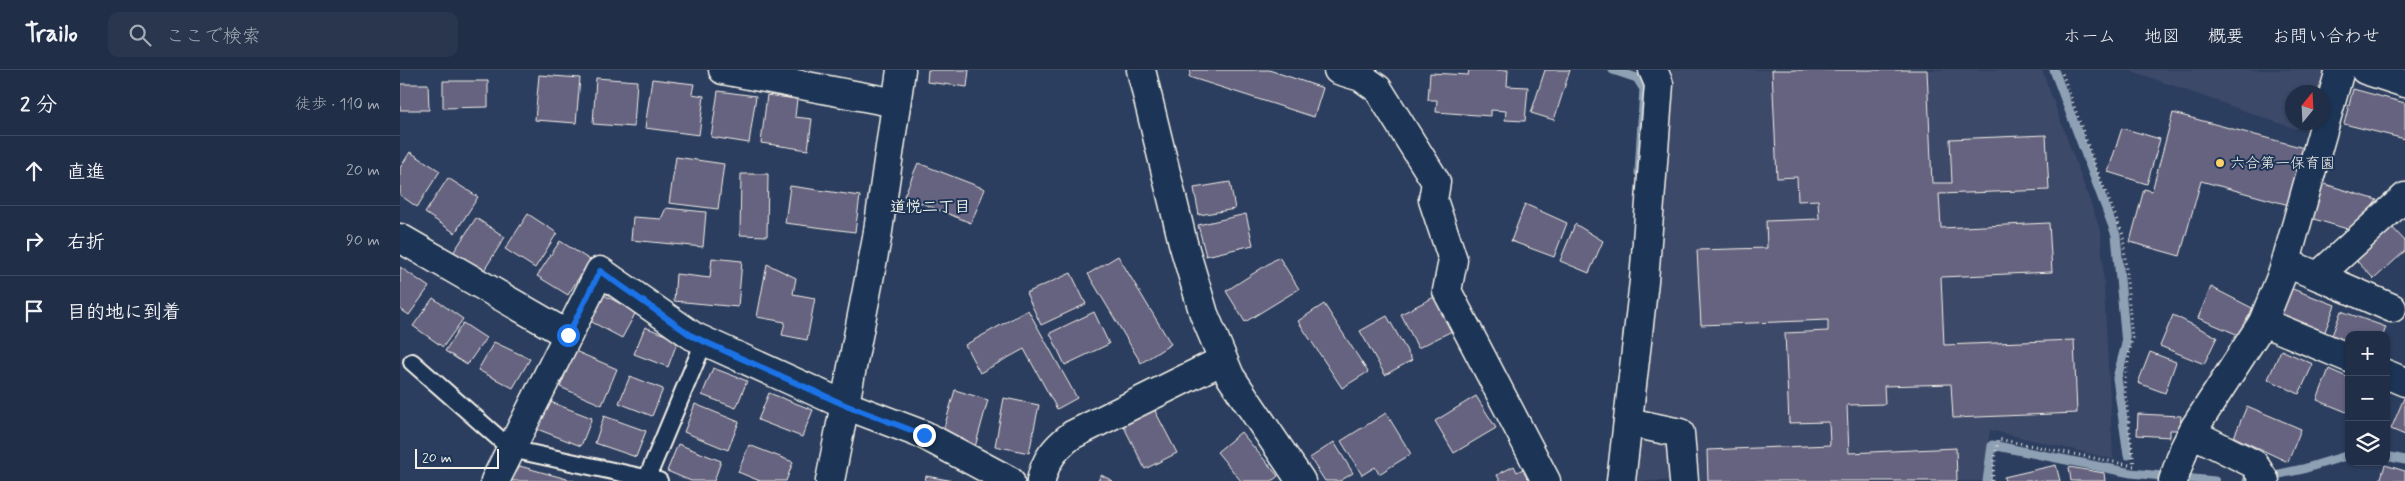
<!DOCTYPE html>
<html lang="ja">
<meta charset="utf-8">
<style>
body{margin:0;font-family:Mynerve,"Klee One",sans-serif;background:#29364e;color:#f1f3f6}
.controls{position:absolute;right:15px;bottom:15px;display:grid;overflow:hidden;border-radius:10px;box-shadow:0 1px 4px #0004}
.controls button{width:45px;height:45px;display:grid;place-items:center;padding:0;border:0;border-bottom:1px solid #3e4a60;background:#212e47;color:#f1f3f6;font:25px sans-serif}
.compass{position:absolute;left:1885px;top:15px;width:45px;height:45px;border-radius:50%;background:#212e47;box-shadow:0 1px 4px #0004;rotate:18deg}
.scale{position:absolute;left:15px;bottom:12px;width:84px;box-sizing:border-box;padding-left:5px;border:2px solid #f4f1e8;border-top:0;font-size:14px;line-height:18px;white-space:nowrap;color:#f4f1e8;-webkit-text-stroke:4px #1d3557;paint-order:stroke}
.stop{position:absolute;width:15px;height:15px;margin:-11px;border:4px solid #1a73e8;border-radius:50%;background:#fff}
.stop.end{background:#1a73e8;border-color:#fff;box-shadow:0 1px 5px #0008}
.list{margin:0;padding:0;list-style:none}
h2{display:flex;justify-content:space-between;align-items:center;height:65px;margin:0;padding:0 20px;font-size:21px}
h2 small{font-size:16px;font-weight:400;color:#a2a8b4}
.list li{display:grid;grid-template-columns:32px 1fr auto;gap:15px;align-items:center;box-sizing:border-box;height:70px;padding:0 20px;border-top:1px solid #3e4a60}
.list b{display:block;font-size:19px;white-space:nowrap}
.list em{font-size:16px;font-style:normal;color:#a2a8b4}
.icon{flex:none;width:28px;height:28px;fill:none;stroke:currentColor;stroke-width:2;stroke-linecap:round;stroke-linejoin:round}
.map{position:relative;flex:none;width:2005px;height:411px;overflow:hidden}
header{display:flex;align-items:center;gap:30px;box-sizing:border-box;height:70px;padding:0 25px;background:#212e47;border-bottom:1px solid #3e4a60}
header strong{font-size:24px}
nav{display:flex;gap:28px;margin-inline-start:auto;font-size:18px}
.search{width:350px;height:45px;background:#29364e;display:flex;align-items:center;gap:12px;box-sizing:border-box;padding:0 18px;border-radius:10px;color:#a2a8b4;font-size:19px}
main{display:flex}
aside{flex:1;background:#212e47}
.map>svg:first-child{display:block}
.built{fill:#3d4969}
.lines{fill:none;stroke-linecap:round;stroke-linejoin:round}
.stream{stroke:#8ea0b3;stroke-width:9}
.building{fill:#666381;stroke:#f4f1e8}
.service-casing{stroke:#f4f1e8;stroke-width:20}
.minor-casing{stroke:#f4f1e8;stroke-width:31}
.tertiary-casing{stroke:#f4f1e8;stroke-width:31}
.path{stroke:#f4f1e8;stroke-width:3;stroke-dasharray:1 4;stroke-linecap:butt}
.service{stroke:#1d3557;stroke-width:16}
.minor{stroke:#1d3557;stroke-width:28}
.tertiary{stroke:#1d3557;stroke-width:28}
.route{stroke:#1a73e8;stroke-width:6}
.poi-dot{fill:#ffd166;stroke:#1d3557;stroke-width:2}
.labels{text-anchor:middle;stroke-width:4;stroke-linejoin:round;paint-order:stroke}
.poi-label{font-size:15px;fill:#f4f1e8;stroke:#1d3557;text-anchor:start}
.neighbourhood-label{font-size:16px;font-weight:bold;fill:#f4f1e8;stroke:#1d3557}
</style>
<header>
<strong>Trailo</strong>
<div class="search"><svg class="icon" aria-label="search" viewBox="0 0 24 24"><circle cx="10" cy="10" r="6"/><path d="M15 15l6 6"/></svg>ここで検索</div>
<nav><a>ホーム</a><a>地図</a><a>概要</a><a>お問い合わせ</a></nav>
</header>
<main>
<aside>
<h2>2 分<small>徒歩 · 110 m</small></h2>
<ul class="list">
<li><svg class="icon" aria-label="ahead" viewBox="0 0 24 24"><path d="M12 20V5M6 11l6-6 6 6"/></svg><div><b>直進</b></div><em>20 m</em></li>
<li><svg class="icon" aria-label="right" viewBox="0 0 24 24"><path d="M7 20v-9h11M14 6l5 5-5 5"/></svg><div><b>右折</b></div><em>90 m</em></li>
<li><svg class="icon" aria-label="arrive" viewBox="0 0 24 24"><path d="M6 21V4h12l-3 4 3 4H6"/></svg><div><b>目的地に到着</b></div></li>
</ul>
</aside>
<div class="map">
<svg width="2005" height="411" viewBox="0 0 2005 411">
<rect width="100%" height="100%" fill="#2c3e5f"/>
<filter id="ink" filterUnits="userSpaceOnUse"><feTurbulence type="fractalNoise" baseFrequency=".02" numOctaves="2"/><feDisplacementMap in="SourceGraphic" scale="10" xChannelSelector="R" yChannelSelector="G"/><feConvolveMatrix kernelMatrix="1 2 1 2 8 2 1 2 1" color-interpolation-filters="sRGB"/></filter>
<g filter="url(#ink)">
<g class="built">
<path d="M1272 0H1642L1701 162 1713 389 1590 360 1582 411H1236Z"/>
<path d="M1729 0H1927L1919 22H1892V52L1905 53 1896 59Z"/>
</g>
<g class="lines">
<g class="stream">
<path d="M1213 0 1237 8 1244 19 1239 103"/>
<path d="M1654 0 1716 165 1726 274 1717 308 1728 385"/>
<path d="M1986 386 2005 390"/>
<path d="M1587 411 1592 375 1731 403 1815 411"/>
<path d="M1847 411 1903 399 1949 385"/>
</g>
</g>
<g class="building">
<path d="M528 0H569L567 17 527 12Z"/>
<path d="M791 0H869L923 18 914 47 789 7Z"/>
<path d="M1069 0H1108L1107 16 1128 17 1125 51 1105 50 1106 41 1091 40V46L1036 42 1037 30H1028L1030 3 1068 5Z"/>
<path d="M1145 0H1170L1154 50 1131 43Z"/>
<path d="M1372 0H1527L1532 113H1552L1550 69 1646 65 1649 120 1539 124 1541 158 1649 153 1652 202 1541 207 1544 275 1674 270 1677 343 1553 348 1551 314 1484 316 1485 334 1447 335 1449 383 1556 378 1557 411H1308L1307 380 1430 375 1429 352 1389 353 1385 263 1428 261V250L1301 255 1297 180 1367 178 1366 151 1419 149 1418 130 1398 131 1397 107 1377 108Z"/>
<path d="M139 5 180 8 176 53 135 50Z"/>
<path d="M196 8 237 11 234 57 193 54Z"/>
<path d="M252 9 294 14 292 24 304 26 299 65 245 58Z"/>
<path d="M43 11H88V37L43 38Z"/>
<path d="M0 14H28L29 40H0Z"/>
<path d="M1953 19 2005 33V69L1944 54Z"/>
<path d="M318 21 356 26 349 73 311 67Z"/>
<path d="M367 25 397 29 395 47 412 49 408 80 361 73Z"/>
<path d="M1773 43 1904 78 1889 135 1801 111 1780 186 1730 172 1744 119 1752 121Z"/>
<path d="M1722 58 1760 69 1747 114 1708 102Z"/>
<path d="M10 82 40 101 17 137 0 125V98Z"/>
<path d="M276 87 324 94 318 139 269 133Z"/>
<path d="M518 93 585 119 571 153 504 126Z"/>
<path d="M341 104H368L367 166 340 165Z"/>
<path d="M48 108 78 127 55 163 25 143Z"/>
<path d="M830 112 835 139 799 145 794 118Z"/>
<path d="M1918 112 1977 130 1954 161 1907 147Z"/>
<path d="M390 116 460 126 455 162 385 153Z"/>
<path d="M1125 134 1167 153 1154 187 1111 171Z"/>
<path d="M266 138 306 142 303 177 231 170 233 147 261 149Z"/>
<path d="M128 144 157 163 135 198 105 179Z"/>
<path d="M846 144 853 175 806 186 798 155Z"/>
<path d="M76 148 105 167 83 202 53 183Z"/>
<path d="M1175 154 1203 171 1189 203 1160 191Z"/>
<path d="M1990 155 2005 171V181L1974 209 1954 188Z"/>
<path d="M160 171 190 190 168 225 137 206Z"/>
<path d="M718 186 771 274 741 293 688 204Z"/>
<path d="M879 187 899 219 845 252 826 221Z"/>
<path d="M312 188 342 191 338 237 274 231 276 204 310 208Z"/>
<path d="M367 194 396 208 393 224 415 228 407 270 382 265 385 252 357 247Z"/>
<path d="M0 197 29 217 9 245 0 239Z"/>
<path d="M671 203 686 234 641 255 626 223Z"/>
<path d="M1811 217 1854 239 1841 266 1798 248Z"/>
<path d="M1890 218 1935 235 1924 264 1880 249Z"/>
<path d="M204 225 236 242 222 268 190 251Z"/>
<path d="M1036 226 1054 260 1018 278 1001 244Z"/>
<path d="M33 228 63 249 43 277 13 256Z"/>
<path d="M924 234 968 302 942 318 898 251Z"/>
<path d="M628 240 677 328 657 339 624 279 580 303 565 275Z"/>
<path d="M1941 241 1986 257 1983 265H1949V278L1930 271Z"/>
<path d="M694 242 709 274 665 295 650 263Z"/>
<path d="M1773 245 1817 267 1804 294 1760 276Z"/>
<path d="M987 246 1012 290 985 305 960 261Z"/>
<path d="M63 253 86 268 67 295 45 281Z"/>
<path d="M245 257 278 270 268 297 234 284Z"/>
<path d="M94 272 130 289 113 318 78 300Z"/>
<path d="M1881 280 1913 294 1899 324 1868 309Z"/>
<path d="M175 281 217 299 202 335 160 317Z"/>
<path d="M1750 282 1776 292 1765 323 1738 313Z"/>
<path d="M313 298 347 311 336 338 302 325Z"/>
<path d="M1929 299 1949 308V343L1917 330Z"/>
<path d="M230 306 263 319 252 346 219 333Z"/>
<path d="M555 320 588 330 575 377 541 368Z"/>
<path d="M369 323 413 340 402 367 358 350Z"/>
<path d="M1076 326 1096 358 1054 383 1035 351Z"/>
<path d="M604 328 639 335 629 383 595 376Z"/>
<path d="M2004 328H2005V365L1991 359Z"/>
<path d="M148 331 192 348 181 376 137 359Z"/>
<path d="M295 334 339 352 328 380 284 362Z"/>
<path d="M1847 336 1901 359 1888 392 1834 367Z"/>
<path d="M754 339 777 383 745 399 723 355Z"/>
<path d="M986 343 1011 384 979 404 975 397 962 405 941 371Z"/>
<path d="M1738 344 1781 346 1780 360H1770V367L1737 365Z"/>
<path d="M204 346 246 361 236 387 195 373Z"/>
<path d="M841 362 878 406 872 411H841L817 382Z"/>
<path d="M934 372 953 403 940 411H925L910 388Z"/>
<path d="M278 374 321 391 314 411H291L267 401Z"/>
<path d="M349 375 393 392 386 411H360L338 402Z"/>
<path d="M116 395 174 411H112Z"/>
<path d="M1656 395 1660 411H1605L1604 407Z"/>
<path d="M1985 395 2005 401V411H1980Z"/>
<path d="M1114 396 1117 402 1129 396 1137 411H1100L1097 405Z"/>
<path d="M1669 397 1704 403 1705 411H1671Z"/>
<path d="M701 405 713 411H698Z"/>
<path d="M526 406 554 411H525Z"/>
</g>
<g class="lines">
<defs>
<g id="service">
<path d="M12 292 111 379 259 411"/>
<path d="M247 408 304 272"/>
</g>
<g id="minor">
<path d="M323 0 496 33"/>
<path d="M938 0 961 7 978 19 1036 112 1033 130 1053 190 1047 221 1146 411"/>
<path d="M1965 0 2005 13"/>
<path d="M0 168 168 265"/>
<path d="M1886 193 1918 206 2005 127"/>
<path d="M1918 206 1992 238"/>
<path d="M1863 252 1949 288"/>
<path d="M1986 304 2005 312"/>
<path d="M1228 352 1280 363 1284 411"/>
<path d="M1792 363 1854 394 1865 411"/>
<path d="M95 411 200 201 293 266 445 335 524 365 610 411"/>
<path d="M430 411 477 168 501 0"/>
<path d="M641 411C645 390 655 378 672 365L823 290"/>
<path d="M1221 411 1244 211 1259 14 1253 0"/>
<path d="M1773 411 1784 379 1795 357 1863 252 1883 202 1940 0"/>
</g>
<path id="tertiary" d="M741 0 783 173 804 244 830 306 901 411"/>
</defs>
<use href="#service" class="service-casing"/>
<use href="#minor" class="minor-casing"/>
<use href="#tertiary" class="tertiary-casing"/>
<path class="path" d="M1592 411 1598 369 1734 396 1724 314 1732 268 1723 165 1696 98 1661 0"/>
<use href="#service" class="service"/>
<use href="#minor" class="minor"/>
<use href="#tertiary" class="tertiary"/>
</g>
</g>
<g class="lines" filter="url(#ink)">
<path class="route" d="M168 265 200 201 292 266 445 335 524 365"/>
</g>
<circle class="poi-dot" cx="1820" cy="93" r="5"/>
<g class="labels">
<g class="poi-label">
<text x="1830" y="98">六合第一保育園</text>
</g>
<g class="neighbourhood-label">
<text x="530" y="142">道悦二丁目</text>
</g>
</g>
</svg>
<div class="controls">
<button>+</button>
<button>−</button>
<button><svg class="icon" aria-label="layers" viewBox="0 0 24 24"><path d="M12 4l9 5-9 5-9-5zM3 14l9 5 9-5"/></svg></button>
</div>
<svg class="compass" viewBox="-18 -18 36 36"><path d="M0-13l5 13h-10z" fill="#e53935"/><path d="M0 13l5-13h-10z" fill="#a2a8b4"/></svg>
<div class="scale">20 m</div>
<div class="stop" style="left:168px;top:265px"></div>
<div class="stop end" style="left:524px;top:365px"></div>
</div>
</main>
